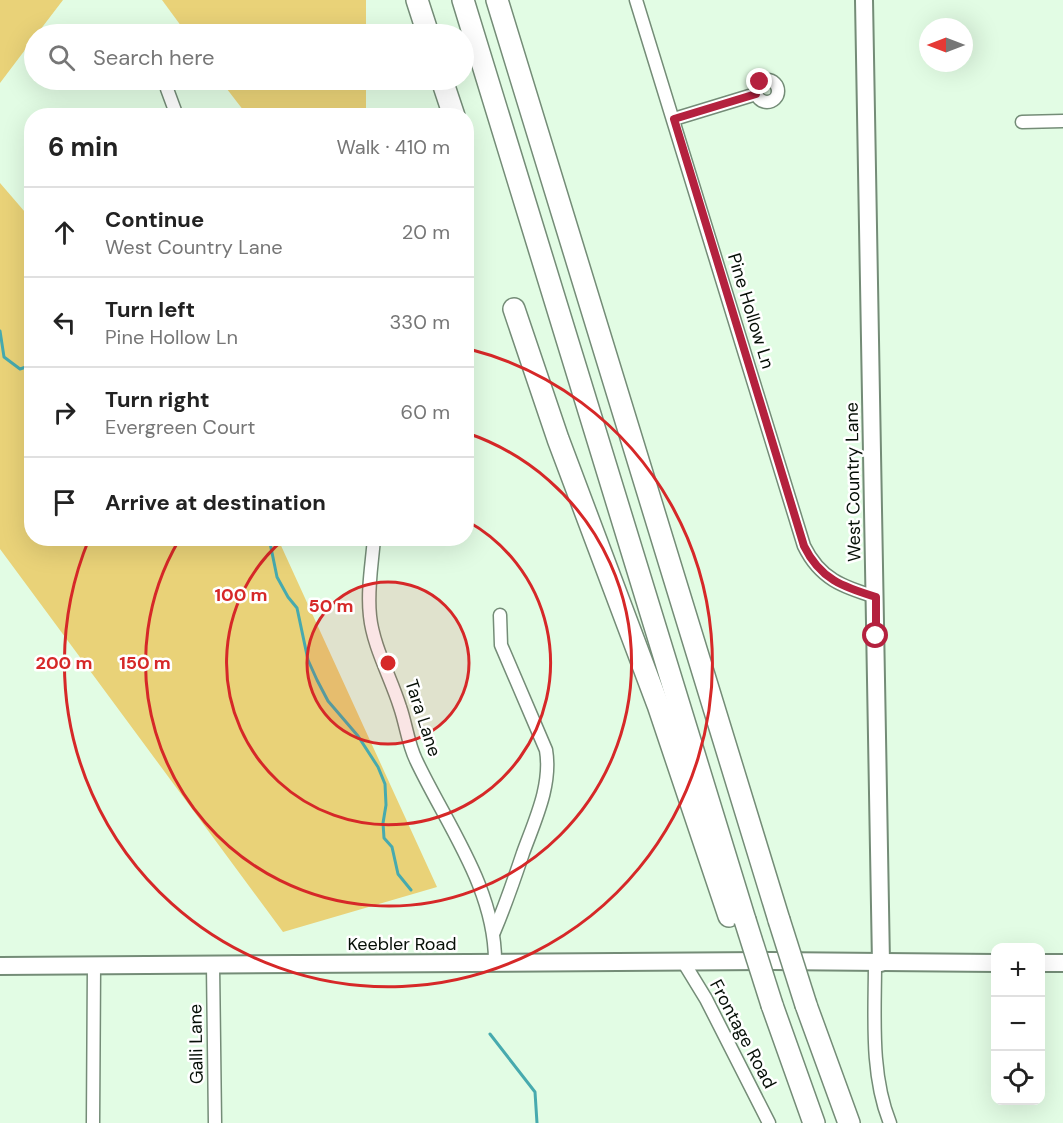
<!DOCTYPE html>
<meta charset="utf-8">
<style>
body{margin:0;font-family:"DM Sans",sans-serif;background:#f6f6f6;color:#222}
.controls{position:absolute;right:18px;bottom:18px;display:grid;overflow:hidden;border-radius:12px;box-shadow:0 6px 24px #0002}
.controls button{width:54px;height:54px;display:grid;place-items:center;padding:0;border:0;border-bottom:2px solid #e0e0e0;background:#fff;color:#222;font:30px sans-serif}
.compass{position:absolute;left:919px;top:18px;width:54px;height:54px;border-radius:50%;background:#fff;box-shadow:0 6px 24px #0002;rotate:270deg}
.stop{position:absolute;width:18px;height:18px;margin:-14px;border:4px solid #b4213e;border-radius:50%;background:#fff}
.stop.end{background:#b4213e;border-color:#fff;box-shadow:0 2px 6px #0008}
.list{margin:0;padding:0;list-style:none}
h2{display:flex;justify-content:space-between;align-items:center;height:78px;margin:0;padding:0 24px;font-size:26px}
h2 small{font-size:20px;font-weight:400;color:#767676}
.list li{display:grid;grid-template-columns:39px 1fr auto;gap:18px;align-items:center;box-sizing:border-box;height:90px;padding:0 24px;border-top:2px solid #e0e0e0}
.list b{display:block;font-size:22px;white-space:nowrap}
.list p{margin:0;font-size:20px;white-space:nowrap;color:#767676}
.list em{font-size:20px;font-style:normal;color:#767676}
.icon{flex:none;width:33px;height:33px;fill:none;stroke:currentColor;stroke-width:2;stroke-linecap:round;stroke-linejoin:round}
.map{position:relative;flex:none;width:1063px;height:1123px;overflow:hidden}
.search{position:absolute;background:#fff;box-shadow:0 6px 24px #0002;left:24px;top:24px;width:450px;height:66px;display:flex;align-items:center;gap:15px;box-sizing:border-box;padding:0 21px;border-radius:33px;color:#767676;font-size:22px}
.panel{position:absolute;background:#fff;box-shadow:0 6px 24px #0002;left:24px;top:108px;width:450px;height:438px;border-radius:24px}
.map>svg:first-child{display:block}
.green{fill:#e9d278}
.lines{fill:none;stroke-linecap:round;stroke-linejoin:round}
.stream{stroke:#47aaae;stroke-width:3}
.street-casing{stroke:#748c77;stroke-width:15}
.secondary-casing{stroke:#748c77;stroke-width:20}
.highway-casing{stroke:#748c77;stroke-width:24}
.street{stroke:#fff;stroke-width:12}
.secondary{stroke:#fff;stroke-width:16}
.highway{stroke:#fff;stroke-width:21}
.highway-bridge-casing{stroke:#748c77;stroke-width:24;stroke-linecap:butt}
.highway-bridge{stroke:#fff;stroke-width:21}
.route{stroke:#b4213e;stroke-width:8}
.ring{fill:none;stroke:#d62828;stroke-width:3}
.labels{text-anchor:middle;stroke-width:5;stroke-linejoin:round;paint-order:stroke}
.street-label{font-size:18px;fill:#060f07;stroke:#fff}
.centre{fill:#d62828;stroke:#fff;stroke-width:3}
.ring-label{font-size:18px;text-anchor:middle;font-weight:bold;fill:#d62828;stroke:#fff;stroke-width:5;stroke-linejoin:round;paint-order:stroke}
</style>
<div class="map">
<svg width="1063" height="1123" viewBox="0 0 1063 1123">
<rect width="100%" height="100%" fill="#e2fce4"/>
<g class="green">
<path d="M0 0H63L37 34H34V38L0 83Z"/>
<path d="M162 0H366V34H187Z"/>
<path d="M220 80H366V115H305L303 111 270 115H247Z"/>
<path d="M0 183 31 219 32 538 278 539 437 887 283 932 0 549Z"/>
</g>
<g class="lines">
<g class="stream">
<path d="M0 331 4 357 20 369 32 365"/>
<path d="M269 538 277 577 288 597 297 608 308 660 317 680 328 701 358 736 378 767 385 784 386 805 383 823 384 838 392 847 398 874 411 890"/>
<path d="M490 1034 535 1092 537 1123"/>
</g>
<defs>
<g id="street">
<path d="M636 0 804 546C820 579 843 587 876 597"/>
<circle cx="767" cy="91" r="11"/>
<path d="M167 89 177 116"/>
<path d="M674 119 756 94"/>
<path d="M1022 122 1063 121"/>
<path d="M374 538C372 564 367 590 370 616 373 646 391 678 400 707 406 724 408 744 416 760 446 824 496 889 495 963"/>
<path d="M494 932C505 906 514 880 523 853 535 820 552 785 546 750L501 645 500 615"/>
<path d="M684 963 706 999 769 1123"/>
<path d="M875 963C875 1015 870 1074 890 1123"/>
<path d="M213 965 215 1123"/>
<path d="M93 1123 94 966"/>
</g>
<g id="secondary">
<path d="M864 0 881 963"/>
<path d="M1040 963H1063"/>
<path d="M0 966 771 961 996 963"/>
</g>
<g id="highway">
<path d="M417 0 428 34"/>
<path d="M463 0 745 920"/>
<path d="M497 0 779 920"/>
<path d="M442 80 454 116"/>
<path d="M514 309 558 439 658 705 729 916"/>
<path d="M772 1005 814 1123"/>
<path d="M806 1005 849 1123"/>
</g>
</defs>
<use href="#street" class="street-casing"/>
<use href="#secondary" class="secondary-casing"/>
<use href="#highway" class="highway-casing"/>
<use href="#street" class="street"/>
<use href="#secondary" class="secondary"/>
<use href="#highway" class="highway"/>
<defs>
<g id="highway-bridge">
<path d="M745 920 772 1005"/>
<path d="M779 920 806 1005"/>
</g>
</defs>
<use href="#highway-bridge" class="highway-bridge-casing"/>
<use href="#highway-bridge" class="highway-bridge"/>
</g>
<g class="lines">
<path class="route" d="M760 82 756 88V94L674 119 804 546C820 579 843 587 876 597V636"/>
</g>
<circle cx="388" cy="663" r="81" fill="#d62828" fill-opacity=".12"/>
<g class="ring">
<circle cx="388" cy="663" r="81"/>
<path d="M467 521A162 162 0 1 1 284 539"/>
<path d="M467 433A243 243 0 1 1 179 540"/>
<path d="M469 349A324 324 0 1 1 89 539"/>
</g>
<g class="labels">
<g class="street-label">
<text transform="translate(751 311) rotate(73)" y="6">Pine Hollow Ln</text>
<text transform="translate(853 482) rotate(-91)" y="6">West Country Lane</text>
<text transform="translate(423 718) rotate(72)" y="6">Tara Lane</text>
<text x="402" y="950">Keebler Road</text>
<text transform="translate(743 1034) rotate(62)" y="6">Frontage Road</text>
<text transform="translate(196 1044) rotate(-91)" y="6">Galli Lane</text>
</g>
</g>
<circle cx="388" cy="663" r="9" class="centre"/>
<g class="ring-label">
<text x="241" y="601">100 m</text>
<text x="331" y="612">50 m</text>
<text x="64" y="669">200 m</text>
<text x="145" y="669">150 m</text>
</g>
</svg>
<div class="controls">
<button>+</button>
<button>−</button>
<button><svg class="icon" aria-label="locate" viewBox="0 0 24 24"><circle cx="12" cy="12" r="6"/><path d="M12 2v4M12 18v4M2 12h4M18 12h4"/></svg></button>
</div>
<svg class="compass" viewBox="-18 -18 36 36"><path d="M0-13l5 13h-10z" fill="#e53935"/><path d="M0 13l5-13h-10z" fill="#767676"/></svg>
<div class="stop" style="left:876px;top:636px"></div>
<div class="stop end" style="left:760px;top:82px"></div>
<div class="search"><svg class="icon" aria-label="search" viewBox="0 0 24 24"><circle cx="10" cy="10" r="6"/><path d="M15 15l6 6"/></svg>Search here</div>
<section class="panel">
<h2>6 min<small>Walk · 410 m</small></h2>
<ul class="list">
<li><svg class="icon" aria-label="ahead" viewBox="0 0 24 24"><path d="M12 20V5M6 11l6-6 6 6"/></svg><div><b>Continue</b><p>West Country Lane</p></div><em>20 m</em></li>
<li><svg class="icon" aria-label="left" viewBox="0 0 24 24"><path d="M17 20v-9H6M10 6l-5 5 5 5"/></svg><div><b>Turn left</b><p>Pine Hollow Ln</p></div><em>330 m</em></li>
<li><svg class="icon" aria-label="right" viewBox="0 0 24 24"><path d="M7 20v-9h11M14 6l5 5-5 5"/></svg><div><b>Turn right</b><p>Evergreen Court</p></div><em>60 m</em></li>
<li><svg class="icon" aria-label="arrive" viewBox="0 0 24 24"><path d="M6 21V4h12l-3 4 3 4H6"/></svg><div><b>Arrive at destination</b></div></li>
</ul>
</section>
</div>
